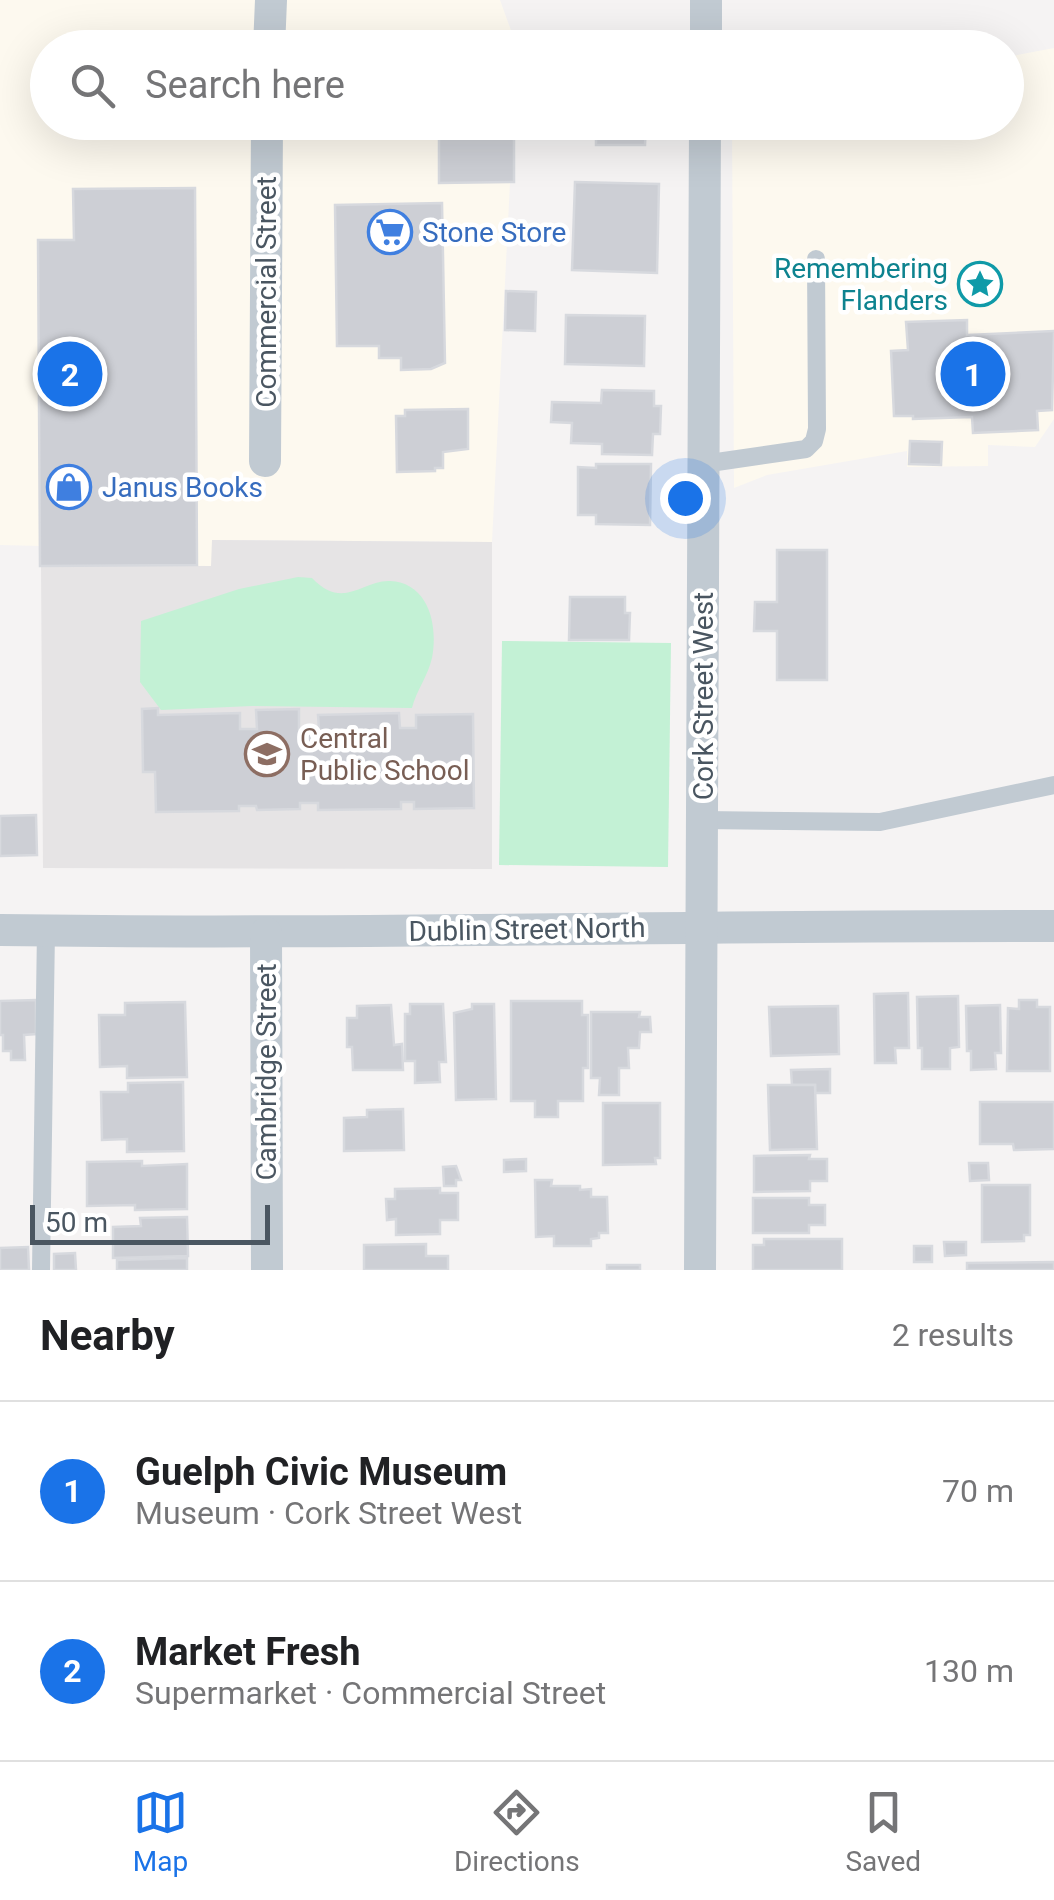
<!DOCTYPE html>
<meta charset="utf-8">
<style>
body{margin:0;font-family:Roboto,sans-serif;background:#f2f2f2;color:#202124}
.scale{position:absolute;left:30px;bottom:25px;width:240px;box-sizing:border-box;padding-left:10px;border:5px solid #4a5661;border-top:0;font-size:28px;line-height:35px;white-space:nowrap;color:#4a5661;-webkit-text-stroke:8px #fff;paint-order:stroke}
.you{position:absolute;left:685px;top:498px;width:35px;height:35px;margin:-25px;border:8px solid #fff;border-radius:50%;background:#1a73e8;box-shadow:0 0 0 15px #1a73e833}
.badge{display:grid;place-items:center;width:65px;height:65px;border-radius:50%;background:#1a73e8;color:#fff;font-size:32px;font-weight:700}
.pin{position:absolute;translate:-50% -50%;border:5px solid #fff;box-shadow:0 2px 10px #0006}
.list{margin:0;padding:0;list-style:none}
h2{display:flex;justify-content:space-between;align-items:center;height:130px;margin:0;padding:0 40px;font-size:42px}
h2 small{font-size:32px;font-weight:400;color:#757577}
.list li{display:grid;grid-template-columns:65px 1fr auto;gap:30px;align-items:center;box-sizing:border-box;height:180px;padding:0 40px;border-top:2px solid #e0e0e0}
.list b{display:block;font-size:38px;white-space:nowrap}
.list p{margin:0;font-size:32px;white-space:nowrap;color:#757577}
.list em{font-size:32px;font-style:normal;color:#757577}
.icon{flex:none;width:55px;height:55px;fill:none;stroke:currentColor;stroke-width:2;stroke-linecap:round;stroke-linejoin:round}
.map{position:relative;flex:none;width:1054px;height:1270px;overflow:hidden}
.search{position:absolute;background:#fff;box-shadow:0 10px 40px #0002;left:30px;right:30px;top:30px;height:110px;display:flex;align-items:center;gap:25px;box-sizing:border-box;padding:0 35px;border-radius:55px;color:#757577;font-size:38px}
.sheet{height:490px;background:#fff}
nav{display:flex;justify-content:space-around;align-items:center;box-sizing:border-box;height:140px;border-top:2px solid #e0e0e0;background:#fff;font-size:28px;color:#757577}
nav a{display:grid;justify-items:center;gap:5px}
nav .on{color:#1a73e8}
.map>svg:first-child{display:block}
.commercial{fill:#fdf9ef}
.education{fill:#e6e4e5}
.green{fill:#c3f1d5}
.building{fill:#cdcfd5;stroke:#d7d9de;stroke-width:2.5}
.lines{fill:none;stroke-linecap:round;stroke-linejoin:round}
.service{stroke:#c1cad2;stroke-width:18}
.minor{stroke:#c1cad2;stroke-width:32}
.labels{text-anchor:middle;stroke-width:9;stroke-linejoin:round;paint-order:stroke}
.shop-label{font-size:28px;fill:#366cbe;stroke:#fff;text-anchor:start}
.culture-label{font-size:28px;fill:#0d838f;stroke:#fff;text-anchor:end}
.street-label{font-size:28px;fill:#4a5661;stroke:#fff}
.education-label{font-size:28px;fill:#785e54;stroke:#fff;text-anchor:start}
</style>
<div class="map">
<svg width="1054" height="1270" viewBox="0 0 1054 1270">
<rect width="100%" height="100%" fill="#f5f3f3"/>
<g class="commercial">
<path d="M0 0H500L517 47 48 48V122L513 123 492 542 213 540 212 566 41 565V546L0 545Z"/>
<path d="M1054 48V419L1035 447 988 445V466L907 467V451L767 475 734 488 732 123 1006 122 1007 57Z"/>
</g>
<path class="education" d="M212 540 492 542V869L43 868 41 565 211 566Z"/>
<g class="green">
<path d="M298 577 312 578C344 611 361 580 390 581 430 583 438 627 432 658 428 676 416 691 412 708L252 706 161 710 140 682 141 621 239 589Z"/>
<path d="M502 641 671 643 668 867 499 865Z"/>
</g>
<g class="building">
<path d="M439 122H514V182L439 183Z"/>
<rect x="526" y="122" width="41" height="11"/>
<path d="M596 122H646L645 145H596Z"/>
<path d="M575 182 659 184 657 273 572 270Z"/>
<path d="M195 188 197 565 40 566 38 240H74L73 189Z"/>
<path d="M442 203 445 363 431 369 401 370V358H379V346H337L335 205Z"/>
<path d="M506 291 536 292 535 331 505 330Z"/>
<path d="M566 315 645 316 644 366 565 364Z"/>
<path d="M967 320V335L1054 331 1052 410 1037 411 1038 430 973 433 972 417 913 419V416H894L891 351 908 350 906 322Z"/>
<path d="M602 390 654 391V406H661L660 434H653L652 455 602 454V444L571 443 572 423 551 422 552 402 601 403Z"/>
<path d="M468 409V449L443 452V468H435V471L397 472 396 416H405V410Z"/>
<path d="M910 441 942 442 941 465 909 464Z"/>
<path d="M596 464H651L650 525 596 524V515H578V467L596 468Z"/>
<path d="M777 550H827V680H777V631H754L755 602H777Z"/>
<path d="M570 597H625V613H630L629 640H569Z"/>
<path d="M158 708V715L240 713V729H257L256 710 299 709V729H319L318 715 399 713 400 728H416V715L473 714 474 808 414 809V802H401V809L318 810V803H300V809L257 810 256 806H239V811L156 812 155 772H143L142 709Z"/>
<path d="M36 815 37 855 0 856V816Z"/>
<path d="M908 993 909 1048H895L896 1063H875L874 994Z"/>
<path d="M958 996 959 1047 950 1048V1069H922V1048H918L917 997Z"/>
<path d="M36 1000V1034L24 1035 25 1060H11V1051H3V1035H0V1001Z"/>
<path d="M1019 1000H1037V1007H1050V1071H1007L1008 1008 1019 1009Z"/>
<path d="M511 1001H582V1015H588V1068H583V1101H558V1117H535V1101H511Z"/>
<path d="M185 1002 187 1077 127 1078V1066L100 1067 99 1015H125V1003Z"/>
<path d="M410 1004H443L446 1062H439L440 1082 415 1083V1061H405V1014H410Z"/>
<path d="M472 1004H494L496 1099 456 1100 454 1013 472 1009Z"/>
<path d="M391 1005 394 1045 402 1044 403 1070H353L352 1047H347V1018H357V1006Z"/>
<path d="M1000 1005 1001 1053H995L996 1069 971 1070V1051H967L966 1006Z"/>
<path d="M838 1006 839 1054 771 1056 769 1007Z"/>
<path d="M591 1012H640L639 1017H650L651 1032H640L639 1048H628L629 1068H619V1095H599L600 1078H591Z"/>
<path d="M830 1069V1093H815V1085H792L791 1070Z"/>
<path d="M183 1082 184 1151 127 1152V1139L102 1140 101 1092H128V1083Z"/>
<path d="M768 1085H815L817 1149 770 1150Z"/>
<path d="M980 1102H1054V1149L1014 1150 1013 1144H980Z"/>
<path d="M603 1103H660V1158H655L656 1164 603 1165Z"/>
<path d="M403 1109 404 1150 344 1151V1118L367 1117V1110Z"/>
<path d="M810 1155 809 1159H827V1181H810V1191L754 1192V1156Z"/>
<path d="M526 1159V1171L504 1172V1160Z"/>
<path d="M142 1161V1166L187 1164V1209L135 1210V1205L87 1206V1162Z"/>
<path d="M969 1163H988L989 1180 970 1181Z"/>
<path d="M456 1166 461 1180H456V1186H444L443 1167Z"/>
<path d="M535 1180H552L551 1186H580V1190L591 1189V1197H607L608 1233H599V1238L591 1239V1246H554V1236L536 1237Z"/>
<path d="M982 1185H1030V1235H1024V1241L982 1242Z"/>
<path d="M440 1188V1193H458V1220H440V1234L396 1235V1219L387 1220 386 1199H395V1189Z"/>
<path d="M753 1198H809V1205H825V1225H809V1233H753Z"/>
<path d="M187 1217 188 1256 113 1258V1227L141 1226 140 1218Z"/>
<path d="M764 1239H842V1270H753V1245H764Z"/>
<path d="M944 1242H966V1255L945 1256Z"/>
<path d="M426 1244V1256H448V1270H364V1245Z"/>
<rect x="914" y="1246" width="18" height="16"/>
<path d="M28 1247 29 1270H0V1248Z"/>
<path d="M75 1253 76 1270H54V1254Z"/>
<path d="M187 1258V1270H117V1260Z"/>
<path d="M1054 1262V1270H967V1263Z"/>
<rect x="607" y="1265" width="33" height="5"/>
</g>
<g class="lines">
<g class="service">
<path d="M703 464 806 449 814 441 817 429 816 259"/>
<path d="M703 820 880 822 1054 785"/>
<path d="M41 1270 46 930"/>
</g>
<g class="minor">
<path d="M269 48 271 0"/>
<path d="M706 48V0"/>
<path d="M265 461 267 122"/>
<path d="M0 930C351 935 703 925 1054 926"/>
<path d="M266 933 267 1270"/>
<path d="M700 1270 705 122"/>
</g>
</g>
<defs>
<symbol id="supermarket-ring" viewBox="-11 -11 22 22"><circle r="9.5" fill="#fff" stroke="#3f7fe0" stroke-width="1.5"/><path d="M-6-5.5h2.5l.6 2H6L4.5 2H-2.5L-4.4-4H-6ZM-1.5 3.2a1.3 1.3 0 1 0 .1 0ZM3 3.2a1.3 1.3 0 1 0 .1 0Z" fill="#3f7fe0"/></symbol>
<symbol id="sight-ring" viewBox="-11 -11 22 22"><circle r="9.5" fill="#fff" stroke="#0f9aa8" stroke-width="1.5"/><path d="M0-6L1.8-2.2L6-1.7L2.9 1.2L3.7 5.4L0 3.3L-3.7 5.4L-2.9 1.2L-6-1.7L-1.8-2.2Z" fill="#0f9aa8"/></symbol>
<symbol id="shop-ring" viewBox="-11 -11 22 22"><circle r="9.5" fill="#fff" stroke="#3f7fe0" stroke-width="1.5"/><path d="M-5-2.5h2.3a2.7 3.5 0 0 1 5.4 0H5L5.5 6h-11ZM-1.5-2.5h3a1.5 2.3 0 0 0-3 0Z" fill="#3f7fe0"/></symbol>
<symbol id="school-ring" viewBox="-11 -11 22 22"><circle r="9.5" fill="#fff" stroke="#8d6e63" stroke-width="1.5"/><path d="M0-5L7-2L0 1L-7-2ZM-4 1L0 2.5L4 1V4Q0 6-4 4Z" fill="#8d6e63"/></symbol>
</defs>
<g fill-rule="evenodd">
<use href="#supermarket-ring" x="365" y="207" width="50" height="50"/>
<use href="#sight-ring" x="955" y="259" width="50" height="50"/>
<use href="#shop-ring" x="44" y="462" width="50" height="50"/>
<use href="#school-ring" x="242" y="729" width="50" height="50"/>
</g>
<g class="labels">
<g class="shop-label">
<text x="422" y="242">Stone Store</text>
<text x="102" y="497">Janus Books</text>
</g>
<g class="culture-label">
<text x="948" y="278">Remembering<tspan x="948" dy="32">Flanders</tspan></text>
</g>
<g class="street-label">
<text transform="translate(266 292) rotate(-90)" y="10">Commercial Street</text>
<text transform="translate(703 696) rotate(-90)" y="10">Cork Street West</text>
<text transform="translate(527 929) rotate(-1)" y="10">Dublin Street North</text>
<text transform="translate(266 1072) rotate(-90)" y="10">Cambridge Street</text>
</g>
<g class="education-label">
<text x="300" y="748">Central<tspan x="300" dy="32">Public School</tspan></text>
</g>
</g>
</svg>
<div class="scale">50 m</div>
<div class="you"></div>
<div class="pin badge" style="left:973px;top:374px">1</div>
<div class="pin badge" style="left:70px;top:374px">2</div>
<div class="search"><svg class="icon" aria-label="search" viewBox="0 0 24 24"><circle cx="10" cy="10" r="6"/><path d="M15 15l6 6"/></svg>Search here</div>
</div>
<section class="sheet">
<h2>Nearby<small>2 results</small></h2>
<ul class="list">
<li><span class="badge">1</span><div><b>Guelph Civic Museum</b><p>Museum · Cork Street West</p></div><em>70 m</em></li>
<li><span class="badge">2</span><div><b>Market Fresh</b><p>Supermarket · Commercial Street</p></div><em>130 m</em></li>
</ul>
</section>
<nav>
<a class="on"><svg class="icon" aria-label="map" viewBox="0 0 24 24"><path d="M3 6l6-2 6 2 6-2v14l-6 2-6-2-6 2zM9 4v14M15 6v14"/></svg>Map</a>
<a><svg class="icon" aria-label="directions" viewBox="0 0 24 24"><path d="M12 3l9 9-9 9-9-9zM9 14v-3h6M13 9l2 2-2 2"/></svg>Directions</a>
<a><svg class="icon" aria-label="saved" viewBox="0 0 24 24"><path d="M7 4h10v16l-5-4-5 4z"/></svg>Saved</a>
</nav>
